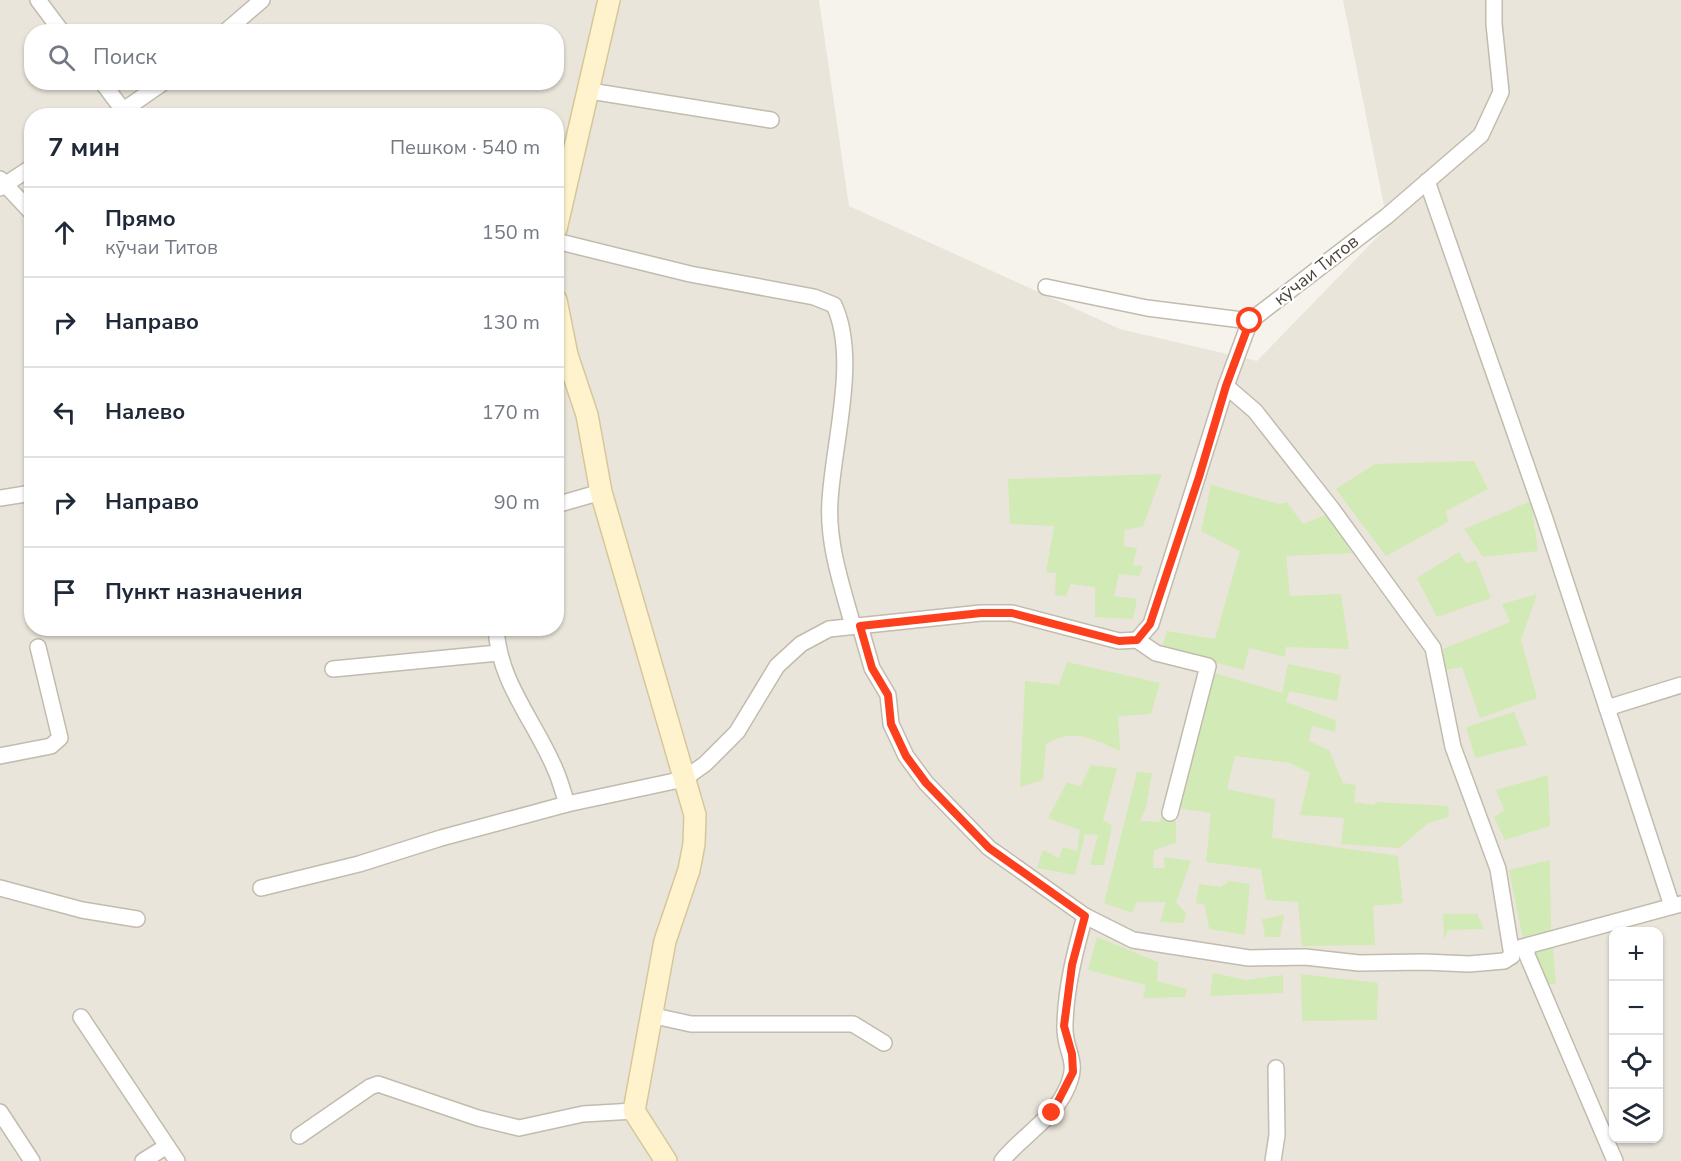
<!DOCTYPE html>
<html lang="ru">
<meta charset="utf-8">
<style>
body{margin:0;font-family:"Nunito Sans",sans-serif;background:#f6f6f7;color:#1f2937}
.controls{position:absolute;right:18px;bottom:18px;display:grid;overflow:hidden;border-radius:12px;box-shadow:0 2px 4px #0004}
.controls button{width:54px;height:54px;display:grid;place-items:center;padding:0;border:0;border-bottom:2px solid #e0e1e3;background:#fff;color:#1f2937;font:30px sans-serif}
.stop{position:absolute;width:18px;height:18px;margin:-14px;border:4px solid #fc3f1d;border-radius:50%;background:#fff}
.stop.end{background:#fc3f1d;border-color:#fff;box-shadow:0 2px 6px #0008}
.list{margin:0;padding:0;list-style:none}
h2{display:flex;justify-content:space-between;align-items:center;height:78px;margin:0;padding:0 24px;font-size:26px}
h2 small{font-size:20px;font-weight:400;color:#747a83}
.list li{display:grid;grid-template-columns:39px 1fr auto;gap:18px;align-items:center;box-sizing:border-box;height:90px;padding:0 24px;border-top:2px solid #e0e1e3}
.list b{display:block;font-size:22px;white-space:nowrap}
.list p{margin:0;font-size:20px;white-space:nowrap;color:#747a83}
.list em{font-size:20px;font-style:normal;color:#747a83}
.icon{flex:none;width:33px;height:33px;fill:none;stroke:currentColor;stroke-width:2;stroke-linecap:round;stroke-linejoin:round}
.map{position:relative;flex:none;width:1681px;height:1161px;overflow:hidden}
.search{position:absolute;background:#fff;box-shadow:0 2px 4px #0004;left:24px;top:24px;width:540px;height:66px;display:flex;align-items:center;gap:15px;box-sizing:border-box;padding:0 21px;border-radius:24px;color:#747a83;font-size:22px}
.panel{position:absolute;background:#fff;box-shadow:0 2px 4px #0004;left:24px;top:108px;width:540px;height:528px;border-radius:24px}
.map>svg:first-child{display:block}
.residential{fill:#eae5da;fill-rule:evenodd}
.green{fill:#d2eab5}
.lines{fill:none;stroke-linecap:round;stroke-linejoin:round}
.street-casing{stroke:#c2bbae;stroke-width:18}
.secondary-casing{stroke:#d6c79b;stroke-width:24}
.street{stroke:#fff;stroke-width:15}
.secondary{stroke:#fff3cd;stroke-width:21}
.route{stroke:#fc3f1d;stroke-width:8}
.labels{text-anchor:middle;stroke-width:4.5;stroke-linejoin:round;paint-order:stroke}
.street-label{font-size:18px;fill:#4b4439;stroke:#fff}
</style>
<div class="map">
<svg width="1681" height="1161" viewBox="0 0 1681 1161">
<rect width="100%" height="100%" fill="#f6f3ec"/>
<path class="residential" d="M0 0H819L849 206 1120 329 1257 361 1388 226 1343 0H1681V1161H0ZM32 32H556V82H32ZM32 116H556V628H32ZM1614 932H1658V1138H1614Z"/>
<g class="green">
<path d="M1474 461 1488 489 1446 511 1448 522 1386 556 1336 489 1375 464Z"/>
<path d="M1162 474 1143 526 1125 530 1123 546 1137 548 1133 565 1143 566 1139 576 1119 574 1114 596 1137 599 1133 619 1095 617V587L1071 584 1066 596 1055 595 1056 573 1046 572 1054 526 1010 524 1008 479Z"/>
<path d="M1211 485 1279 504 1287 502 1303 524 1327 514 1352 553 1286 556 1290 596 1341 594 1349 649 1286 647 1285 657 1249 648 1244 670 1162 649 1167 631 1215 639 1240 551 1201 531Z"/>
<path d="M1531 501 1538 551 1483 557 1464 529Z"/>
<path d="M1459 552 1466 563 1476 561 1491 598 1437 617 1417 578Z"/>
<path d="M1537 594 1521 640 1537 698 1480 718 1462 667 1446 670 1443 649 1510 622 1502 604Z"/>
<path d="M1067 662 1160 683 1151 714 1118 716 1120 751C1096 740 1071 727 1046 744L1043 780 1020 787 1025 681 1059 685Z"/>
<path d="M1288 664 1341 675 1337 701 1289 691 1286 702 1336 720 1335 732 1312 726 1309 741 1329 750 1343 783 1356 785 1354 802 1374 805 1377 802 1448 806 1449 817 1428 823 1399 848 1341 844 1344 818 1300 815 1310 773 1290 763 1235 756 1227 789 1275 799 1272 838 1398 856 1403 903 1373 906 1375 945 1302 946 1298 902 1266 900 1261 869 1206 862 1211 813 1177 808 1211 672 1282 693Z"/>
<path d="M1514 712 1527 745 1475 758 1466 727Z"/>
<path d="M1091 765 1117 768 1103 820 1112 825 1104 865H1090L1098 835 1085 834 1075 875 1037 868 1043 850 1059 858 1063 847 1077 851 1080 830 1048 818 1067 782 1080 787Z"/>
<path d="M1137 772 1152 773 1146 807 1140 821 1160 822 1164 811 1176 822V843L1154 850 1153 868H1165L1164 857 1191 861 1176 902 1186 913 1184 923 1160 922 1166 902H1137L1132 913 1104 903Z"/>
<path d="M1548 775 1550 826 1505 840 1494 817 1504 810 1496 790Z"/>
<path d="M1550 860 1551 931 1523 939 1509 870Z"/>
<path d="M1229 881 1250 884 1245 935 1209 929 1205 905 1196 903 1199 884 1221 887Z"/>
<path d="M1443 914H1477L1484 929 1448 930 1444 940Z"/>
<path d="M1284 915 1280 937H1265L1262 919Z"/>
<path d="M1097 937 1158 962 1157 981 1187 989 1185 997 1143 998 1146 985 1088 970Z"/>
<path d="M1552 937 1556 984H1544L1518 946Z"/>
<path d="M1213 973 1246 980 1283 975V993L1210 996Z"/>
<path d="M1301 974 1378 983 1377 1020 1302 1021Z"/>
</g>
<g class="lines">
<defs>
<g id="street">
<path d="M38 0 62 32"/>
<path d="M225 32 262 0"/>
<path d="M102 82 123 110"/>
<path d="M590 91 771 120"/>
<path d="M115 116 164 82"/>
<path d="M0 179 32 213"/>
<path d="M1427 181 1545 519 1672 906"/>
<path d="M0 188 32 167"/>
<path d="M556 241 690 274 814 297 834 305C859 358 833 444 830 501 827 543 842 586 853 626"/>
<path d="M1046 287 1147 308 1250 321"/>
<path d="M0 498 32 493"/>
<path d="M556 505 601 492"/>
<path d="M860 626 872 668 888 695 891 724 906 756 926 783 989 848 1085 916 1133 940 1249 958 1305 957 1359 963 1424 962 1469 964 1504 961 1512 956 1498 869 1453 747 1433 648 1332 509 1255 411 1226 386"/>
<path d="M496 628C499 683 535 721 555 769 560 780 563 792 567 804"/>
<path d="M1137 640 1151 624 1226 386 1250 321 1387 216 1481 135 1501 92 1494 24V0"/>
<path d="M333 669 498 653"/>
<path d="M1607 708 1681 685"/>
<path d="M0 756 51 746 60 738 38 647"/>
<path d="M0 888 82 910 137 919"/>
<path d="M261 888 359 864 441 838 567 804 684 779 705 764 737 732 777 666 801 644 829 629 981 613H1012L1119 641 1137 640 1156 653 1208 666 1170 813"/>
<path d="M1527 946V955L1615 1161"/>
<path d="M1519 948 1681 904"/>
<path d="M650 1015 691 1024H853L884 1043"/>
<path d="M81 1017 177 1161"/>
<path d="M0 1112 32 1161"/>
<path d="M299 1136 370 1087 378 1084 478 1118 519 1128 583 1114 634 1111"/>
<path d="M143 1161 167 1146"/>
<path d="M1002 1161C1021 1137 1049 1122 1064 1094 1083 1059 1063 1054 1065 1024 1066 987 1075 951 1085 916"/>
<path d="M1273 1161 1277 1135 1276 1068"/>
</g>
<g id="secondary">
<path d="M556 229 609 0"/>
<path d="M556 300 567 355 587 415 601 492 695 815 694 844 689 870 665 941 634 1111 666 1161"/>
</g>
</defs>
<use href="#street" class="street-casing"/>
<use href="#secondary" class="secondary-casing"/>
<use href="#street" class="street"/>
<use href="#secondary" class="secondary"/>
</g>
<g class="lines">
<path class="route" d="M1052 1113 1073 1072 1072 1054 1064 1026 1072 965 1085 916 989 848 926 783 906 756 891 724 888 695 872 668 860 626 981 613H1012L1119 641 1137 640 1150 624 1199 477 1226 386 1250 321"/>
</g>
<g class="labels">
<g class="street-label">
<text transform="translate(1316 270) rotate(-38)" y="6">кӯчаи Титов</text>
</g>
</g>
</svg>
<div class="controls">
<button>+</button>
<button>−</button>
<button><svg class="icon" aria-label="locate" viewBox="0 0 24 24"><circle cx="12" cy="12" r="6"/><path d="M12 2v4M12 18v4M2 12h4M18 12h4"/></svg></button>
<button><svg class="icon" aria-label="layers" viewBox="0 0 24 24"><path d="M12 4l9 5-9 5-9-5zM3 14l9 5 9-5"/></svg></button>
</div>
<div class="stop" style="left:1250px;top:321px"></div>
<div class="stop end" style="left:1052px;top:1113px"></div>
<div class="search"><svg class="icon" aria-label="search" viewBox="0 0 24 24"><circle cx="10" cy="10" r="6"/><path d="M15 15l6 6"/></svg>Поиск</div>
<section class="panel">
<h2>7 мин<small>Пешком · 540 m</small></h2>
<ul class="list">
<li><svg class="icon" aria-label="ahead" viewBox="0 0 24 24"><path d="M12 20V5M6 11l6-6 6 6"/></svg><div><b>Прямо</b><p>кӯчаи Титов</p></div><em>150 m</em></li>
<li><svg class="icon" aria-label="right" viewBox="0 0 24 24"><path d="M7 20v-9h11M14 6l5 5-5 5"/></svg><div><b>Направо</b></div><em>130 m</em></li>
<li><svg class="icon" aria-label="left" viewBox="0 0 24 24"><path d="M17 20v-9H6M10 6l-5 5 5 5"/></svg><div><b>Налево</b></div><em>170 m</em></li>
<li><svg class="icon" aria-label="right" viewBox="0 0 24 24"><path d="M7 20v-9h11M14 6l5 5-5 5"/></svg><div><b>Направо</b></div><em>90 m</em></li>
<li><svg class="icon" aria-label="arrive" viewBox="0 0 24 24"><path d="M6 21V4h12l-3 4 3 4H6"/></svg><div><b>Пункт назначения</b></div></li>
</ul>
</section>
</div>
